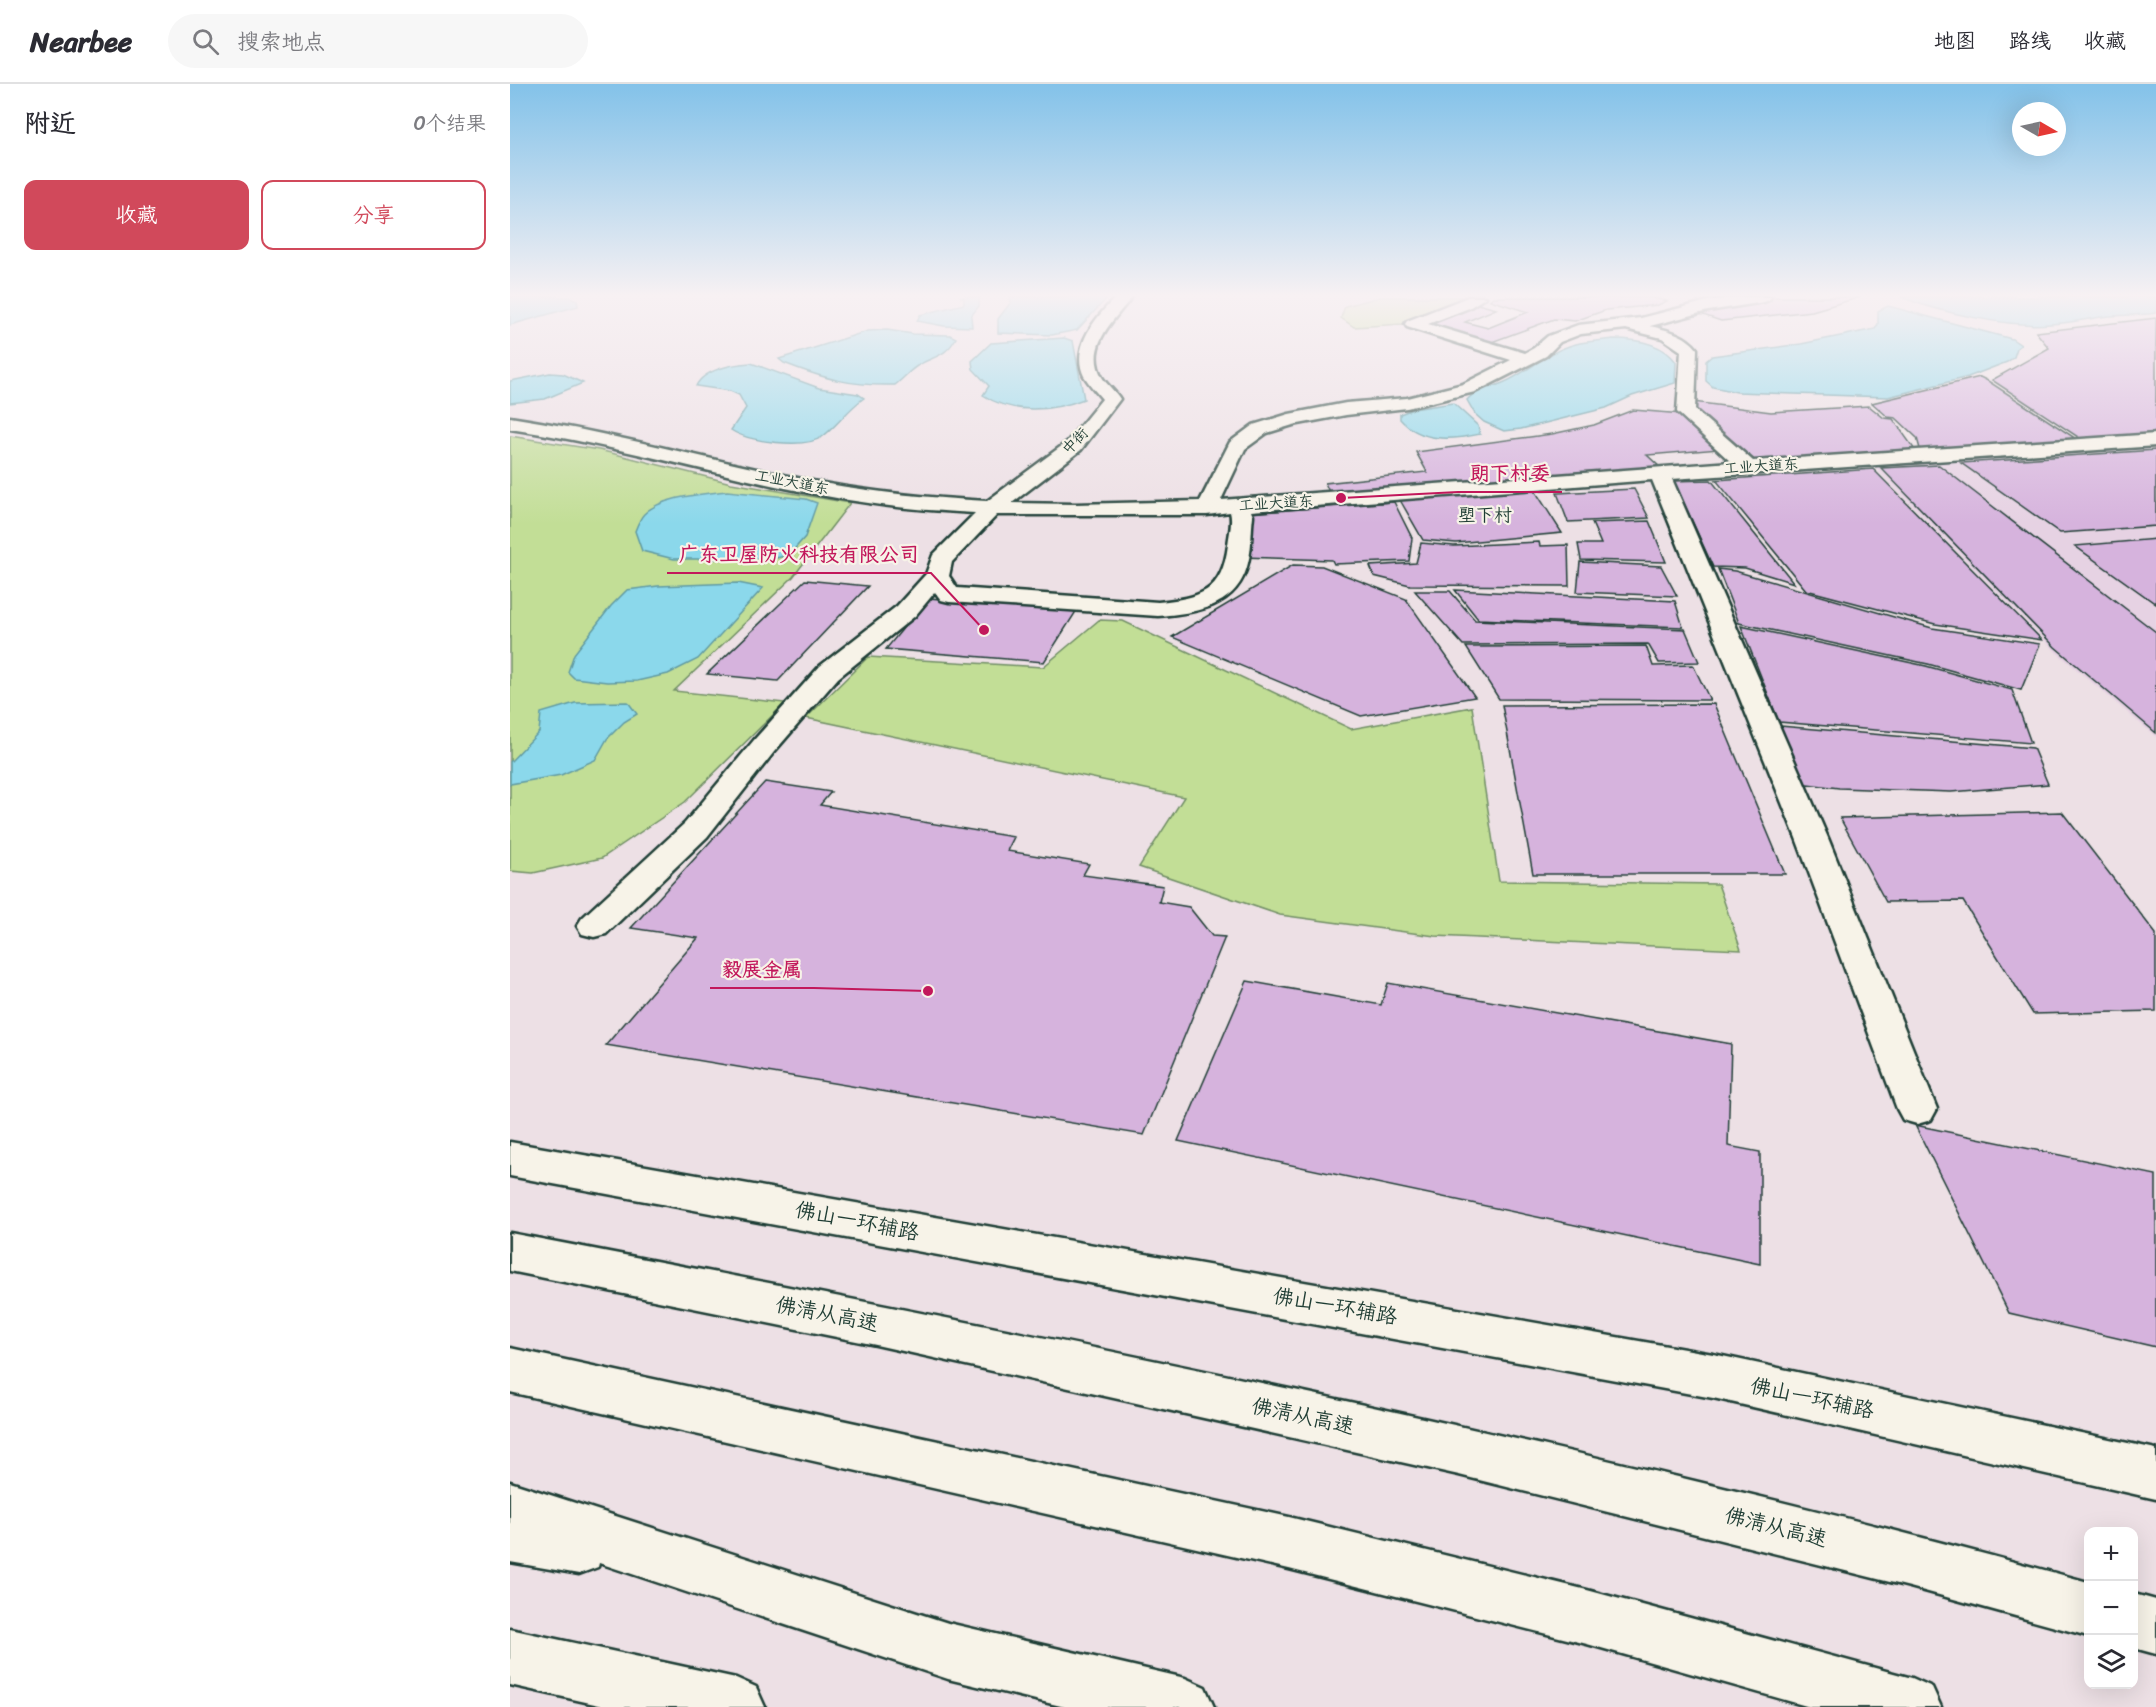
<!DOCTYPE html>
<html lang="zh">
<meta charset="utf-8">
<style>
body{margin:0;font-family:Sriracha,"LXGW WenKai TC",sans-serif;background:#f7f7f7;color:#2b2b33}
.controls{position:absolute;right:18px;bottom:18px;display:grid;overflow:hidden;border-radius:12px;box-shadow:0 6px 24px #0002}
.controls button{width:54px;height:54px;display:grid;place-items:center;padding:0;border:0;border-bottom:2px solid #e1e1e2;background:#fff;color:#2b2b33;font:30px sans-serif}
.compass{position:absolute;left:1502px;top:18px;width:54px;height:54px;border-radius:50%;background:#fff;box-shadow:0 6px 24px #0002;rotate:99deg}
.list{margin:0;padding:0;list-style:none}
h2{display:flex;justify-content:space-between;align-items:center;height:78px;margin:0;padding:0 24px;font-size:26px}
h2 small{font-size:20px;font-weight:400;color:#7c7c81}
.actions{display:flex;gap:12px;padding:18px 24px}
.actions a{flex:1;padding:14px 0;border:2px solid #d1495b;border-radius:12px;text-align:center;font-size:21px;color:#d1495b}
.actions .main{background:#d1495b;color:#fff}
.icon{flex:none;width:33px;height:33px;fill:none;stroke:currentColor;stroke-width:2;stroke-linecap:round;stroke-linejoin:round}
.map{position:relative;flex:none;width:1646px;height:1623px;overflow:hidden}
header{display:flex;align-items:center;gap:36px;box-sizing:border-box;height:84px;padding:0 30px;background:#fff;border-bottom:2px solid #e1e1e2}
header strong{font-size:28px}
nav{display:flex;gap:33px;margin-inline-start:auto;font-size:21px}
.search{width:420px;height:54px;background:#f7f7f7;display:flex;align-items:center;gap:15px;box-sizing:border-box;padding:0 21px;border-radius:33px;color:#7c7c81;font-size:22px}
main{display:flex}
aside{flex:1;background:#fff}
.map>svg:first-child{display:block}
.built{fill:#e6d2e3}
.green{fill:#c2de96;stroke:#708e65;stroke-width:1.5}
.water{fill:#8bd8eb;stroke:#609aa2;stroke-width:1.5}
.building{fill:#d6b3dd;stroke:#1f3d34;stroke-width:1.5}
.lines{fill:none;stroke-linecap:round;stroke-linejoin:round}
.minor-casing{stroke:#1f3d34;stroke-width:5}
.major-casing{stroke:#1f3d34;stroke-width:5}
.highway-casing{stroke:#1f3d34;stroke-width:5}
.minor{fill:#f7f3e8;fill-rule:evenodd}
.major{fill:#f7f3e8;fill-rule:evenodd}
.highway{fill:#f7f3e8;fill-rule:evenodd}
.labels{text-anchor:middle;stroke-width:4.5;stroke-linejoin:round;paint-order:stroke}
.far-street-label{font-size:15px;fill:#1f3d34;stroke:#f7f3e8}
.far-quarter-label{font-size:18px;fill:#1f3d34;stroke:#f7f3e8}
.near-street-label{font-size:21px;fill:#1f3d34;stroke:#f7f3e8}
.leader{fill:none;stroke:#c2185b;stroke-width:2}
.callout-dot{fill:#c2185b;stroke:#f7f3e8;stroke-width:2}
.callout-label{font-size:20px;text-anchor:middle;font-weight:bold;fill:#c2185b;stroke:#f7f3e8;stroke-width:4.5;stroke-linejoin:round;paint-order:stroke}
</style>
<header>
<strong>Nearbee</strong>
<div class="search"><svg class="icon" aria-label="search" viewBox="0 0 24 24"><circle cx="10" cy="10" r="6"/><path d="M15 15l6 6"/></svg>搜索地点</div>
<nav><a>地图</a><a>路线</a><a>收藏</a></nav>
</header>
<main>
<aside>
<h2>附近<small>0个结果</small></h2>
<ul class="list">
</ul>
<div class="actions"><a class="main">收藏</a><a>分享</a></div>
</aside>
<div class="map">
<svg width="1646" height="1623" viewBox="0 0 1646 1623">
<rect width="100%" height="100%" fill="#ede0e5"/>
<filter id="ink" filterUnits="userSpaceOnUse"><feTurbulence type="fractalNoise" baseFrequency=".0167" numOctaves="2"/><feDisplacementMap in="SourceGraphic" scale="12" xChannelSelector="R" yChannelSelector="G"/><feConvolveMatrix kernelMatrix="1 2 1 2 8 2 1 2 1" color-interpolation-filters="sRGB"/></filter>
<g filter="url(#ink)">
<path class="built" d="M1646 364V653L1546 568 1362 381Z"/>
<g class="green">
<path d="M870 213H961L945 223 893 240 844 243 831 234 835 222Z"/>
<path d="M0 352 89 366 221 399 340 419 283 493 164 607 275 619 175 718 92 774 23 789 0 787Z"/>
<path d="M589 536 613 537 841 645 962 623 989 797 1208 800 1231 866 925 852 770 831 629 783 674 713 296 634 358 573 533 583Z"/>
</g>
<g class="water">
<path d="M0 213H60L67 216 68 222 0 241Z"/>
<path d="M451 213H469V222L461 232 462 243 434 242 407 237 410 231 454 220V215Z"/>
<path d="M500 213H598L567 246 542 251 488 249V235L501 218Z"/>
<path d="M1391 213H1643L1646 215V229C1631 231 1615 231 1600 232 1580 234 1560 239 1540 240 1500 244 1428 228 1391 213Z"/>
<path d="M1378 222 1502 255 1511 261 1507 264 1504 273 1497 278 1458 293 1378 313 1227 308 1203 303 1196 297V277L1202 272 1291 260 1365 245 1368 240V227Z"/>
<path d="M377 246 403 250 440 251 446 254C435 274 423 272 407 282 399 287 393 295 385 301 340 302 315 295 274 279L269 275 358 247Z"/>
<path d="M554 254 563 257 574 315C543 327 502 331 473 311L479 302 463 285 462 277 481 259Z"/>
<path d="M1103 255C1125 255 1152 258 1166 278L1165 299 1122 312 1096 324 1011 345 994 347 974 338 965 330 957 316C966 305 983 304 995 298 1019 287 1040 266 1066 260 1078 257 1091 257 1103 255Z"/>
<path d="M241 279 309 304 348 310 354 314C338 325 326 343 312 353 294 365 239 358 221 346L236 324 229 311 220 307 186 302C194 285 224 280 241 279Z"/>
<path d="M40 289 53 290 73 299 35 315 0 319V297Z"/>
<path d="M943 319 968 342 970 350C942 356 911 359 890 335V330L903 325Z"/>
<path d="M217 407 296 415 307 419 295 453 279 471 262 475H164L132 467 125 447C127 442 130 434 134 430 152 412 193 410 217 407Z"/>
<path d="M228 499 253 504 188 575 158 590 127 597 97 598 64 594 58 588 64 570 101 522 117 506 148 502Z"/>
<path d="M118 618 127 630 114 638 97 655 85 676 51 691 0 700V678L29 648 31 629 65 619Z"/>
</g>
<g class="building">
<path d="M983 213H1139L1157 217 1148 221 1096 226 1065 237 1044 235 979 259 915 240 964 219 986 225 955 238 978 244 1018 228 980 216Z"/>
<path d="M1264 213H1351L1302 227 1211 237 1190 230Z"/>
<path d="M1646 234V352L1574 357 1482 296 1539 264 1526 248Z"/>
<path d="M1470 293 1478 297 1571 358 1410 365 1407 354 1386 334 1378 333 1362 319Z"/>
<path d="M1183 318 1261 328 1359 322 1374 334 1383 335 1405 366 1244 378 1189 335Z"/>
<path d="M1123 326 1173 330 1210 365 1137 371 1152 385 820 410 815 399 917 388 906 368 1042 350 1084 341Z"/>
<path d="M1646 366V442L1550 449 1451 379Z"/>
<path d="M1429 381 1646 548V649L1545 563 1371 384Z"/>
<path d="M1363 385 1532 556 1425 540 1296 506 1206 396Z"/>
<path d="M1201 396 1284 499 1235 484 1203 483 1164 397Z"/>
<path d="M1024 405 1052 449 946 459 913 456 890 416Z"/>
<path d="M1124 405 1139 434 1058 438 1047 409Z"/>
<path d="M884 418 902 454 899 477 824 480 822 476 733 473 739 429Z"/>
<path d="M1139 437 1156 478 1071 476 1068 460H1091L1082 439Z"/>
<path d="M1646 455V520L1565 462Z"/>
<path d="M1029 458 1030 462 1058 461 1059 502 900 501 864 492 860 482 906 479 911 459 944 462Z"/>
<path d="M1070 478 1151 482 1167 512 1067 508Z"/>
<path d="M783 481 812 482 896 515 965 613 851 632 662 553Z"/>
<path d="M1208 485 1225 487 1422 544 1530 560 1511 606 1418 580 1229 539Z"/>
<path d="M295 496 358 502 268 597 197 590Z"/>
<path d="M945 506 1165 517 1173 543 968 535Z"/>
<path d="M905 507H940L965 536 1175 545 1189 578 1149 579 1138 560 953 561Z"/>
<path d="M418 514 567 526 534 578 376 565Z"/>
<path d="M1231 542 1416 582 1502 606 1521 659 1269 638Z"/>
<path d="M1136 562 1143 582 1183 581 1200 616 989 615 956 563Z"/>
<path d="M1204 620 1275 790H1023L992 621Z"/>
<path d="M1270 642 1523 664 1538 700 1441 708 1329 704 1289 699Z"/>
<path d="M255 698 321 708 310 721 504 753 497 767 579 780 573 791 653 802 649 818 679 823 702 852 715 853 634 1051 96 961 188 854 121 844Z"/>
<path d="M1552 728 1646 850V927L1523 930 1453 817 1376 818 1330 734Z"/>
<path d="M737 897 871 921 878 899 1221 960 1218 1062 1250 1068V1180L668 1057Z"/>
<path d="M1405 1041 1646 1091V1263L1499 1229Z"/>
</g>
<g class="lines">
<defs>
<path id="minor" d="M606 213H622C605 235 574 262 592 293 597 301 605 307 610 315L571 366 502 419 565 420 690 417 720 358 743 341 779 330 836 319 897 314 953 300 1001 276 897 243 895 240 897 237 958 213H976L959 224 918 240 1015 269 1024 264 1038 252 1068 241 1131 234 1198 217 1228 213H1261L1259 216 1254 218 1198 227 1140 242C1157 246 1176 250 1187 265L1185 326 1243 377 1646 350V362L1162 395 1318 754 1427 1025 1421 1036 1407 1040 1393 1036 1387 1025 1286 754 1142 396 741 427 743 432C741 447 742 464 738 479 728 523 686 529 648 532L439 518 431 516 425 508 405 532 328 594 264 668 197 753 96 850 84 853 72 850 67 842 72 834 175 739 244 656 310 582 387 522 416 490 423 471 465 429C431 427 398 425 365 420 242 403 123 363 0 345V333C106 349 208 379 313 399 368 409 422 414 477 417L557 358 592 315C586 308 579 300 574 292 560 263 587 232 606 213ZM1116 245 1152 254 1171 267 1167 328 1221 378 711 416 735 365 757 349 783 341 836 331 897 324 965 308 1036 272 1050 258 1071 250ZM720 428C723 438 719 451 718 461 712 508 691 514 648 518L447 504 439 492 442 478 487 431H697Z"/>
<g id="major">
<path d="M0 1058 1203 1270 1646 1365V1415L1203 1314 0 1092Z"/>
<path d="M0 1545 226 1594 246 1603 255 1623H98L0 1601Z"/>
</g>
<g id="highway">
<path d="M0 1149C529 1250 1059 1355 1578 1498V1552L1400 1503 949 1391 366 1261 0 1187Z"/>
<path d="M0 1264 779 1433 1077 1506 1402 1594 1422 1603 1431 1623H1300L1077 1560 779 1485 0 1308Z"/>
<path d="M0 1398 438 1539 675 1594 695 1603 704 1623H555L438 1595 89 1479 88 1483 69 1490 0 1478Z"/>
<path d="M1624 1510 1646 1516V1570L1624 1564Z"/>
</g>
</defs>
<use href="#minor" class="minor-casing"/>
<use href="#major" class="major-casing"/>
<use href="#highway" class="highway-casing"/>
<use href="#minor" class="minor"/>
<use href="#major" class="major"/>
<use href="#highway" class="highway"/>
</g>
</g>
<linearGradient id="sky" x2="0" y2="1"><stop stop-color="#83c2e9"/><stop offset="0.48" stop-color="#f7f1f3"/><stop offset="1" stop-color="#f7f1f3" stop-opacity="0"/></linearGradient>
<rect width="1646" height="440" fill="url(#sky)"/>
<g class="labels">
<g class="far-street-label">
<text transform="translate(565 357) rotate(-46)" y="5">中街</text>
<text transform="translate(1251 382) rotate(-4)" y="5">工业大道东</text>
<text transform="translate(282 398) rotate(11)" y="5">工业大道东</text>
<text transform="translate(766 419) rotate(-4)" y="5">工业大道东</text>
</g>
<g class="far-quarter-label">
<text x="975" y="437">塱下村</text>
</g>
<g class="near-street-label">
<text transform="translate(347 1137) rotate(11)" y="7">佛山一环辅路</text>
<text transform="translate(825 1222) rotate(10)" y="7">佛山一环辅路</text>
<text transform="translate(317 1230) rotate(11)" y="7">佛清从高速</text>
<text transform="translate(1302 1314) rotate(12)" y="7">佛山一环辅路</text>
<text transform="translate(793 1332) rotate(12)" y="7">佛清从高速</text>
<text transform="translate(1266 1443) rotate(14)" y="7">佛清从高速</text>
</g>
</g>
<path class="leader" d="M831 414L948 408H1052M474 546L421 489H157M418 907L304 904H200"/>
<g class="callout-dot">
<circle cx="831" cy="414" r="6"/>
<circle cx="474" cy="546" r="6"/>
<circle cx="418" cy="907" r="6"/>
</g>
<g class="callout-label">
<text x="1000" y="396">朗下村委</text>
<text x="289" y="477">广东卫屋防火科技有限公司</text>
<text x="252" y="892">毅展金属</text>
</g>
</svg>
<div class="controls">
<button>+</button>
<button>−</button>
<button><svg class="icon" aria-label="layers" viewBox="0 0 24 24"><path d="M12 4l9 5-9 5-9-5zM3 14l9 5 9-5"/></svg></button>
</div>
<svg class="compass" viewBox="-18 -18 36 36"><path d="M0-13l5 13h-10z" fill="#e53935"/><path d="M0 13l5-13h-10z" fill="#7c7c81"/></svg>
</div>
</main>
